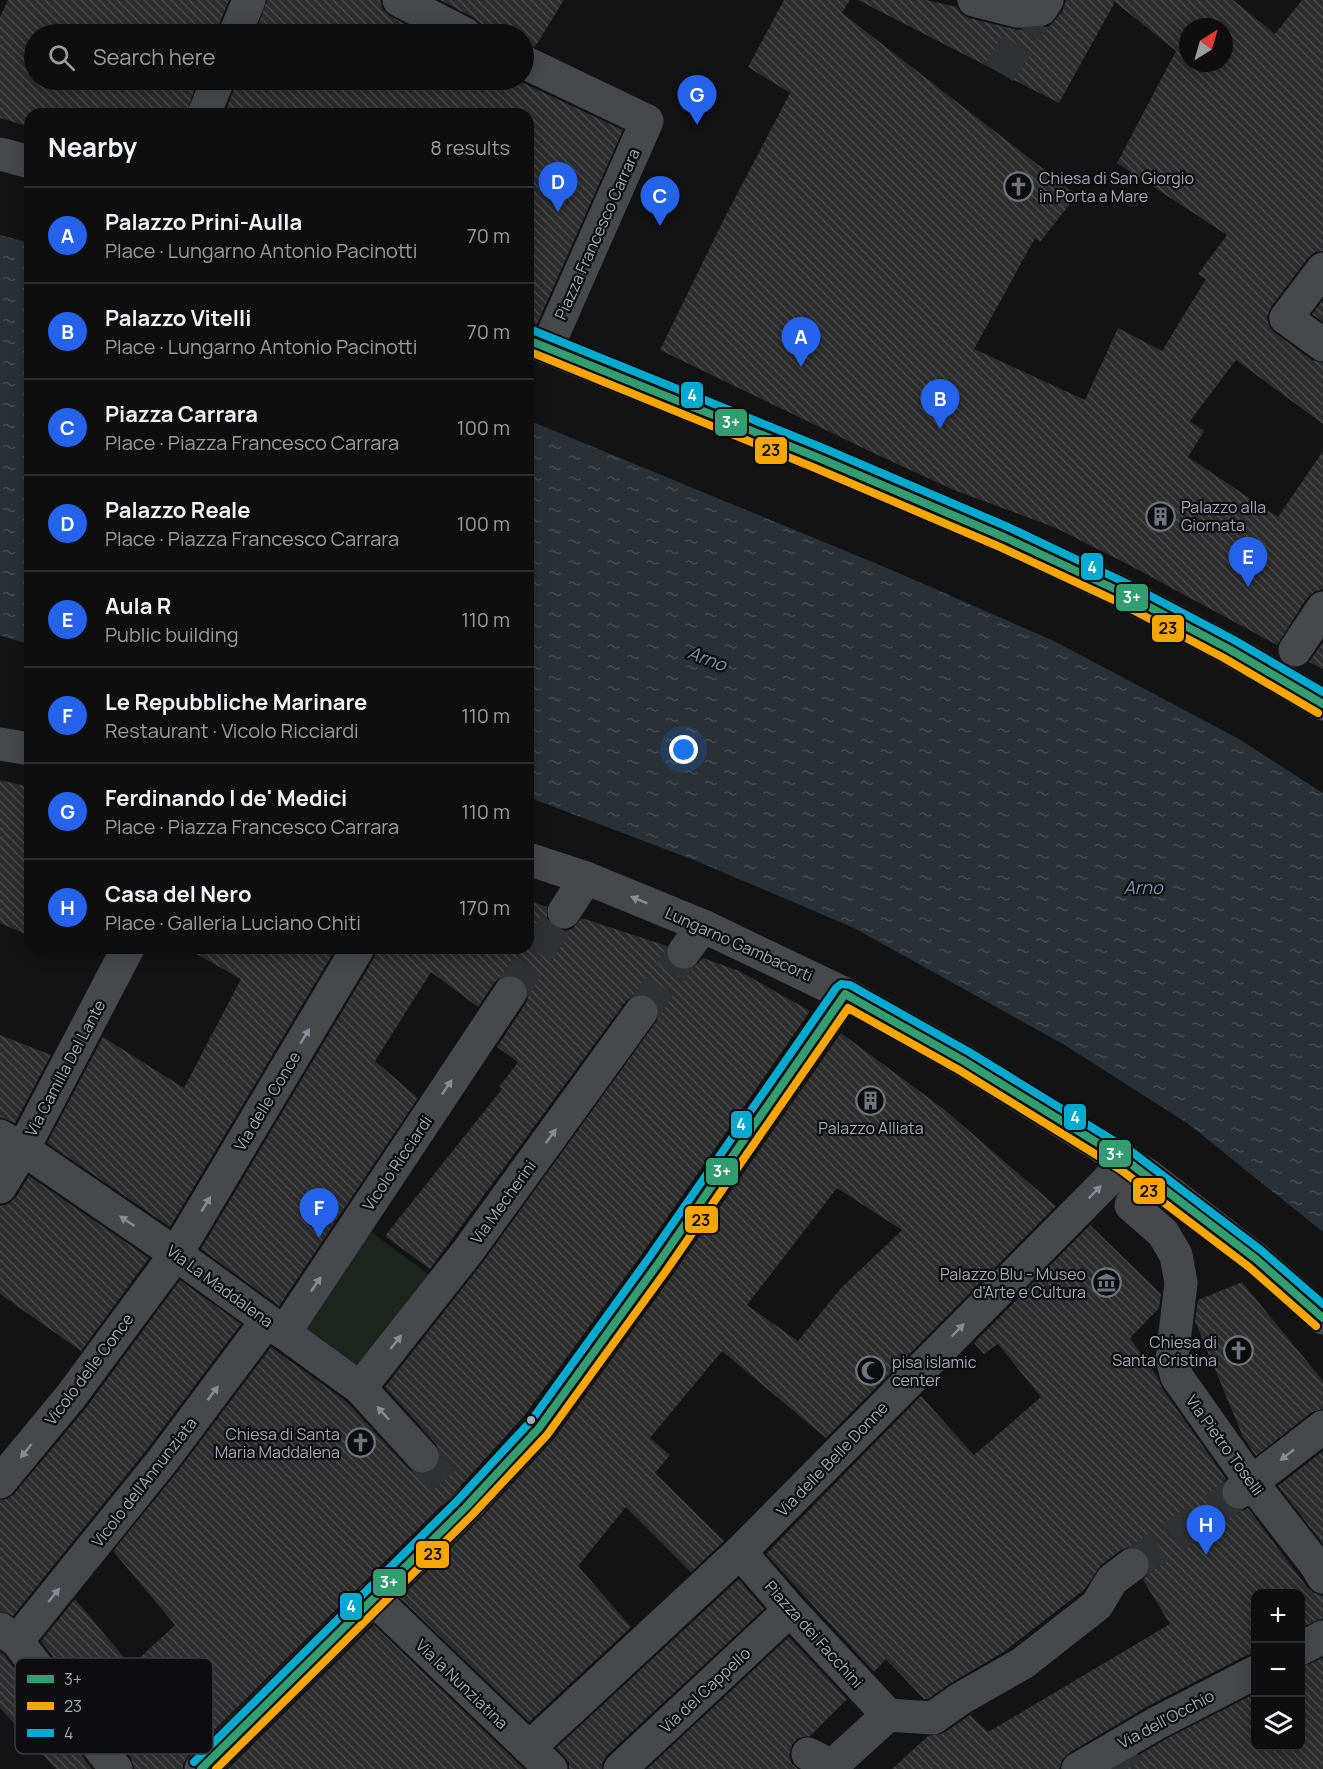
<!DOCTYPE html>
<meta charset="utf-8">
<style>
body{margin:0;font-family:Manrope,sans-serif;background:#1c1c1c;color:#f1f3f6}
.controls{position:absolute;right:18px;bottom:18px;display:grid;overflow:hidden;border-radius:12px;box-shadow:0 3px 15px #0003}
.controls button{width:54px;height:54px;display:grid;place-items:center;padding:0;border:0;border-bottom:2px solid #2e2e2e;background:#0e0e0e;color:#f1f3f6;font:30px sans-serif}
.compass{position:absolute;left:1179px;top:18px;width:54px;height:54px;border-radius:50%;background:#0e0e0e;box-shadow:0 3px 15px #0003;rotate:37deg}
.you{position:absolute;left:684px;top:750px;width:21px;height:21px;margin:-15px;border:4px solid #fff;border-radius:50%;background:#1a73e8;box-shadow:0 0 0 9px #1a73e833}
.badge{display:grid;place-items:center;width:39px;height:39px;border-radius:50%;background:#2563eb;color:#fff;font-size:20px;font-weight:700}
.pin{position:absolute;translate:-50% -50px;filter:drop-shadow(0 2px 3px #0008)}
.pin::after{content:'';position:absolute;top:32px;width:21px;height:18px;background:inherit;clip-path:polygon(0 0,100% 0,50% 100%)}
.list{margin:0;padding:0;list-style:none}
h2{display:flex;justify-content:space-between;align-items:center;height:78px;margin:0;padding:0 24px;font-size:26px}
h2 small{font-size:20px;font-weight:400;color:#9b9c9e}
.list li{display:grid;grid-template-columns:39px 1fr auto;gap:18px;align-items:center;box-sizing:border-box;height:96px;padding:0 24px;border-top:2px solid #2e2e2e}
.list b{display:block;font-size:22px;white-space:nowrap}
.list p{margin:0;font-size:20px;white-space:nowrap;color:#9b9c9e}
.list em{font-size:20px;font-style:normal;color:#9b9c9e}
.icon{flex:none;width:33px;height:33px;fill:none;stroke:currentColor;stroke-width:2;stroke-linecap:round;stroke-linejoin:round}
.map{position:relative;flex:none;width:1323px;height:1769px;overflow:hidden}
.search{position:absolute;background:#0e0e0e;box-shadow:0 3px 15px #0003;left:24px;top:24px;width:510px;height:66px;display:flex;align-items:center;gap:15px;box-sizing:border-box;padding:0 21px;border-radius:33px;color:#9b9c9e;font-size:22px}
.panel{position:absolute;background:#0e0e0e;box-shadow:0 3px 15px #0003;left:24px;top:108px;width:510px;height:846px;border-radius:18px}
.map>svg:first-child{display:block}
.green{fill:#1d231d}
.water{fill:url(#water-ripples)}
.building{fill:url(#building-back-hatch);fill-rule:evenodd}
.lines{fill:none;stroke-linecap:round;stroke-linejoin:round}
.pedestrian-tunnel{stroke:#303133;stroke-width:33;stroke-dasharray:33 16;stroke-linecap:butt}
.minor-tunnel{stroke:#303133;stroke-width:33;stroke-dasharray:33 16;stroke-linecap:butt}
.pedestrian{stroke:#47484c;stroke-width:33}
.minor{stroke:#47484c;stroke-width:33}
.tertiary{stroke:#47484c;stroke-width:33}
.bus-1-casing{stroke:#0d0d0f;stroke-width:12}
.bus-2-casing{stroke:#0d0d0f;stroke-width:12}
.bus-3-casing{stroke:#0d0d0f;stroke-width:12}
.bus-1{stroke:#339d71;stroke-width:8}
.bus-2{stroke:#f7a600;stroke-width:8}
.bus-3{stroke:#00a9ce;stroke-width:8}
.oneway{fill:#888c95}
.bus-dot{fill:#a4a9b4;stroke:#0d0d0f;stroke-width:2}
.labels{text-anchor:middle;stroke-width:4.5;stroke-linejoin:round;paint-order:stroke}
.poi-label{font-size:16px;fill:#a4a9b4;stroke:#0d0d0f;text-anchor:start}
.street-label{font-size:16px;fill:#a4a9b4;stroke:#0d0d0f}
.water-label{font-size:18px;font-style:italic;fill:#7b97ae;stroke:#0d0d0f}
.key{fill:#0d0d0f;stroke:#3a3c41;stroke-width:1.5}
.key-label{font-size:16px;fill:#a4a9b4}
.line-badge{stroke:#0d0d0f;stroke-width:2}
.badge-label{font-size:16px;text-anchor:middle;font-weight:bold;fill:#fff}
.pale-badge-label{font-size:16px;text-anchor:middle;font-weight:bold;fill:#111}
</style>
<div class="map">
<svg width="1323" height="1769" viewBox="0 0 1323 1769">
<defs>
<pattern id="water-ripples" width="26" height="14" patternUnits="userSpaceOnUse" patternTransform="scale(1.5)"><rect width="26" height="14" fill="#293036"/><path d="M2 4q2-2 4 0t4 0M15 11q2-2 4 0t4 0" fill="none" stroke="#454b51"/></pattern>
<pattern id="building-back-hatch" width="6" height="6" patternUnits="userSpaceOnUse" patternTransform="scale(1.5)"><rect width="6" height="6" fill="#2d2d2e"/><path d="M-1 5l2 2M0 0l6 6M5-1l2 2" fill="none" stroke="#48494a"/></pattern>
</defs>
<rect width="100%" height="100%" fill="#131313"/>
<path class="green" d="M370 1231 435 1279 362 1372 303 1329Z"/>
<g class="water">
<path d="M0 235 30 243V644L0 636Z"/>
<path d="M528 420 894 571 1054 641 1239 739 1323 793V1232L1187 1123 1063 1044 854 928 699 862 528 797Z"/>
</g>
<g class="building">
<path d="M8 0H229L218 27 217 34H34V80H198L186 114H30V127L0 118V17Z"/>
<path d="M267 0H380L383 10 390 16 425 34H255Z"/>
<path d="M440 0H564L535 47 524 43V34H484L481 24 474 18Z"/>
<path d="M784 0H850L842 13 1077 195 1040 242 1035 238 974 349 1085 400 1118 328 1162 351 1206 279 1198 274 1227 235 1117 163 1176 51 1115 2 1059 103 858 0H926L957 7 961 14 969 18 1018 30 1043 28 1051 25 1063 10 1066 0H1233L1275 34 1302 0H1323V251L1315 252 1308 258 1271 307 1267 317 1269 326 1275 333 1312 360 1323 363V424L1236 360 1190 421 1204 431 1188 457 1278 517 1323 451V589L1314 592 1307 598 1277 645 1131 566 1056 528 954 490 867 450 660 350 724 219 790 93 748 67ZM1188 27H1224V63H1188Z"/>
<path d="M236 80H517L623 130 537 324 528 322V114H224L235 87Z"/>
<path d="M1323 300V322L1312 314Z"/>
<path d="M1323 642V669L1309 662Z"/>
<path d="M0 780 30 787V936L0 923Z"/>
<path d="M528 900 547 907V920L554 928 564 931 572 929 582 918 667 946V959L673 967 683 971 691 969 703 958 739 971 810 1011 642 1254 524 1416 453 1494 188 1756 183 1764V1769H134L131 1758 41 1641 75 1599 131 1666 175 1625 113 1551 178 1471 271 1347 347 1402 409 1469 417 1474H425L435 1469 440 1462V1453L436 1444 385 1387 483 1262 656 1022 660 1013 658 1005 651 997 642 993 634 995 626 1001 430 1269 385 1236 502 1089 499 1087 518 1062 497 1047 526 1003 529 994 526 984 520 977 511 974 502 976 494 983 478 1007 431 972 375 1061 418 1098 279 1306 201 1249 374 958 377 948H528Z"/>
<path d="M186 948H336L170 1227 47 1143 103 1037 184 1088 241 979Z"/>
<path d="M841 1033 945 1110 1056 1206 826 1438 722 1351 650 1438 670 1455 655 1473 724 1541 691 1572 626 1507 578 1566 631 1627 529 1722 400 1598 479 1520 554 1439 672 1276ZM837 1188 902 1230 841 1288 798 1341 747 1305Z"/>
<path d="M0 1035 51 1055 15 1123 0 1117Z"/>
<path d="M29 1176 149 1258 81 1351 0 1294V1206L8 1204 16 1197Z"/>
<path d="M1090 1225 1161 1294 1159 1308 1130 1338 1158 1378 1162 1388 1226 1479 1221 1485 1220 1494 1224 1503 1232 1509 1241 1511 1248 1508 1307 1587 1314 1593 1323 1596V1618L1300 1628V1593H1256V1653L1247 1655 1148 1706 1069 1753 1062 1760 1059 1769H892L928 1736 944 1733 970 1715 988 1732 1170 1624 1143 1580 1149 1572 1150 1562 1147 1554 1139 1548 1129 1547 1121 1550 1101 1565 1085 1589 1002 1653 951 1683 928 1699H924L886 1659 874 1672 766 1554 921 1396 974 1455 1041 1397 998 1344 984 1354 974 1343Z"/>
<path d="M180 1280 241 1324 148 1448 13 1616 0 1611V1500L7 1499 14 1494 86 1408Z"/>
<path d="M1242 1282 1323 1381V1409L1312 1412 1256 1456 1243 1437 1195 1321 1198 1300Z"/>
<path d="M1323 1451V1544L1278 1486Z"/>
<path d="M739 1579 764 1609 607 1755 602 1763V1769H569V1763L564 1756 556 1748Z"/>
<path d="M374 1625 516 1761 524 1769H228Z"/>
<path d="M789 1637 847 1699 810 1736 798 1738 792 1745 789 1756 792 1764 798 1769H647Z"/>
<path d="M0 1652 4 1655 92 1769H56L0 1708Z"/>
<path d="M1323 1658V1769H1115L1166 1739 1256 1693V1746H1300V1668Z"/>
</g>
<g class="lines">
<path class="pedestrian-tunnel" d="M1122 1761 1126 1769"/>
<g class="minor-tunnel">
<path d="M999 72 1034 19"/>
<path d="M510 993 564 912"/>
<path d="M641 1012 684 952"/>
<path d="M422 1456 455 1495"/>
<path d="M1132 1565 1239 1492"/>
</g>
<g class="pedestrian">
<path d="M1286 318 1323 269"/>
<path d="M23 1149 128 948"/>
<path d="M1149 1176 1131 1205 1163 1233 1176 1255 1181 1283 1172 1359 1177 1377 1252 1483"/>
<path d="M373 1598 551 1769"/>
<path d="M529 1748 740 1552"/>
<path d="M620 1769 790 1610"/>
</g>
<g class="minor">
<path d="M399 0 465 34"/>
<path d="M974 0 1017 11 1041 9 1047 0"/>
<path d="M235 34 249 0"/>
<path d="M524 62 647 121 547 348"/>
<path d="M204 114 218 80"/>
<path d="M1286 318 1323 345"/>
<path d="M1295 650 1323 608"/>
<path d="M564 912 586 878"/>
<path d="M684 952 703 926"/>
<path d="M0 1136 23 1149 176 1254 360 1388 422 1456"/>
<path d="M1127 1161 740 1552 790 1610 888 1715 933 1718 960 1699 1023 1663 1097 1605 1112 1580 1132 1565"/>
<path d="M0 1187 23 1149"/>
<path d="M284 1333 510 993"/>
<path d="M360 1388 468 1251 641 1012"/>
<path d="M0 1482 71 1396 176 1254 358 948"/>
<path d="M1252 1483 1316 1565 1323 1577"/>
<path d="M1239 1492 1323 1427"/>
<path d="M0 1629 17 1641 116 1769"/>
<path d="M17 1641 163 1460 267 1321"/>
<path d="M1300 1649 1323 1637"/>
<path d="M808 1754 832 1766 888 1715"/>
<path d="M201 1769 466 1507 539 1428 657 1265 845 994"/>
<path d="M1078 1769 1157 1723 1256 1672"/>
</g>
<g class="tertiary">
<path d="M0 154 30 162"/>
<path d="M528 340 819 458 1004 537 1119 591 1229 649 1323 704"/>
<path d="M0 744 30 749"/>
<path d="M528 859 586 878 703 926 845 994 964 1061 1149 1176 1256 1259 1323 1318"/>
</g>
<defs>
<g id="bus-1">
<path d="M528 340 819 458 1004 537 1119 591 1229 649 1323 704"/>
<path d="M201 1769 466 1507 539 1428 657 1265 845 994 964 1061 1127 1161 1256 1259 1323 1318"/>
</g>
<g id="bus-2">
<path d="M528 351 815 468 1000 547 1114 600 1224 658 1318 713"/>
<path d="M216 1769 473 1514 547 1435 666 1271 848 1008 959 1070 1121 1170 1249 1267 1316 1326"/>
</g>
<g id="bus-3">
<path d="M532 330 823 448 1008 527 1124 582 1234 640 1323 692"/>
<path d="M194 1762 458 1500 531 1421 648 1259 836 988 841 984 850 985 969 1052 1132 1152 1262 1251 1323 1304"/>
</g>
</defs>
<use href="#bus-1" class="bus-1-casing"/>
<use href="#bus-2" class="bus-2-casing"/>
<use href="#bus-3" class="bus-3-casing"/>
<use href="#bus-1" class="bus-1"/>
<use href="#bus-2" class="bus-2"/>
<use href="#bus-3" class="bus-3"/>
</g>
<defs><path id="oneway-solid" d="M-6-.8H1V-3.2L6.5 0L1 3.2V.8H-6Z" transform="scale(1.5)"/></defs>
<g class="oneway">
<use href="#oneway-solid" transform="translate(639 900) rotate(-158)"/>
<use href="#oneway-solid" transform="translate(305 1036) rotate(-59)"/>
<use href="#oneway-solid" transform="translate(447 1087) rotate(-56)"/>
<use href="#oneway-solid" transform="translate(551 1136) rotate(-54)"/>
<use href="#oneway-solid" transform="translate(1095 1192) rotate(-45)"/>
<use href="#oneway-solid" transform="translate(206 1204) rotate(-59)"/>
<use href="#oneway-solid" transform="translate(127 1221) rotate(-146)"/>
<use href="#oneway-solid" transform="translate(316 1284) rotate(-56)"/>
<use href="#oneway-solid" transform="translate(958 1330) rotate(-46)"/>
<use href="#oneway-solid" transform="translate(396 1342) rotate(-52)"/>
<use href="#oneway-solid" transform="translate(213 1393) rotate(-53)"/>
<use href="#oneway-solid" transform="translate(383 1413) rotate(-132)"/>
<use href="#oneway-solid" transform="translate(26 1451) rotate(129)"/>
<use href="#oneway-solid" transform="translate(1287 1455) rotate(142)"/>
<use href="#oneway-solid" transform="translate(54 1595) rotate(-51)"/>
</g>
<defs>
<symbol id="church-ring" viewBox="-11 -11 22 22"><circle r="9.5" fill="#0d0d0f" stroke="#71747c" stroke-width="1.5"/><path d="M-1.2-6h2.4v3.5h3.3v2.4h-3.3V6h-2.4V-.1h-3.3v-2.4h3.3Z" fill="#71747c"/></symbol>
<symbol id="building-ring" viewBox="-11 -11 22 22"><circle r="9.5" fill="#0d0d0f" stroke="#71747c" stroke-width="1.5"/><path d="M-4-6H4V6H1V3H-1V6H-4ZM-2.5-4.3h1.7v1.8h-1.7ZM.8-4.3h1.7v1.8H.8ZM-2.5-1h1.7V.8h-1.7ZM.8-1h1.7V.8H.8Z" fill="#71747c"/></symbol>
<symbol id="museum-ring" viewBox="-11 -11 22 22"><circle r="9.5" fill="#0d0d0f" stroke="#71747c" stroke-width="1.5"/><path d="M0-6L6-3V-2H-6V-3ZM-5-1h2V3h-2ZM-1-1h2V3h-2ZM3-1h2V3H3ZM-6 4H6V6H-6Z" fill="#71747c"/></symbol>
<symbol id="mosque-ring" viewBox="-11 -11 22 22"><circle r="9.5" fill="#0d0d0f" stroke="#71747c" stroke-width="1.5"/><path d="M3.5-4.9A6 6 0 1 0 3.5 4.9A5 5 0 1 1 3.5-4.9Z" fill="#71747c"/></symbol>
</defs>
<g fill-rule="evenodd">
<use href="#church-ring" x="1002" y="170" width="33" height="33"/>
<use href="#building-ring" x="1144" y="500" width="33" height="33"/>
<use href="#building-ring" x="854" y="1084" width="33" height="33"/>
<use href="#museum-ring" x="1090" y="1266" width="33" height="33"/>
<use href="#church-ring" x="1222" y="1334" width="33" height="33"/>
<use href="#mosque-ring" x="854" y="1354" width="33" height="33"/>
<use href="#church-ring" x="344" y="1426" width="33" height="33"/>
</g>
<circle class="bus-dot" cx="531" cy="1420" r="5"/>
<g class="labels">
<g class="poi-label">
<text x="1039" y="184">Chiesa di San Giorgio<tspan x="1039" dy="18">in Porta a Mare</tspan></text>
<text x="1181" y="513">Palazzo alla<tspan x="1181" dy="18">Giornata</tspan></text>
<text x="871" y="1134" text-anchor="middle">Palazzo Alliata</text>
<text x="1086" y="1280" text-anchor="end">Palazzo Blu - Museo<tspan x="1086" dy="18">d'Arte e Cultura</tspan></text>
<text x="1217" y="1348" text-anchor="end">Chiesa di<tspan x="1217" dy="18">Santa Cristina</tspan></text>
<text x="892" y="1368">pisa islamic<tspan x="892" dy="18">center</tspan></text>
<text x="340" y="1440" text-anchor="end">Chiesa di Santa<tspan x="340" dy="18">Maria Maddalena</tspan></text>
</g>
<g class="street-label">
<text transform="translate(597 234) rotate(-66)" y="6">Piazza Francesco Carrara</text>
<text transform="translate(739 944) rotate(24)" y="6">Lungarno Gambacorti</text>
<text transform="translate(65 1068) rotate(-62)" y="6">Via Camilla Del Lante</text>
<text transform="translate(267 1101) rotate(-59)" y="6">Via delle Conce</text>
<text transform="translate(397 1163) rotate(-56)" y="6">Vicolo Ricciardi</text>
<text transform="translate(503 1202) rotate(-54)" y="6">Via Mecherini</text>
<text transform="translate(220 1286) rotate(36)" y="6">Via La Maddalena</text>
<text transform="translate(89 1369) rotate(-53)" y="6">Vicolo delle Conce</text>
<text transform="translate(1225 1445) rotate(54)" y="6">Via Pietro Toselli</text>
<text transform="translate(832 1459) rotate(-46)" y="6">Via delle Belle Donne</text>
<text transform="translate(144 1482) rotate(-52)" y="6">Vicolo dell'Annunziata</text>
<text transform="translate(814 1634) rotate(48)" y="6">Piazza dei Facchini</text>
<text transform="translate(462 1684) rotate(44)" y="6">Via la Nunziatina</text>
<text transform="translate(705 1690) rotate(-43)" y="6">Via del Cappello</text>
<text transform="translate(1166 1719) rotate(-28)" y="6">Via dell'Occhio</text>
</g>
<g class="water-label">
<text transform="translate(707 659) rotate(21)" y="6">Arno</text>
<text x="1143" y="894">Arno</text>
</g>
</g>
<rect x="15" y="1658" width="198" height="96" rx="9" class="key"/>
<rect x="27" y="1675" width="27" height="8" fill="#339d71"/>
<rect x="27" y="1702" width="27" height="8" fill="#f7a600"/>
<rect x="27" y="1729" width="27" height="8" fill="#00a9ce"/>
<g class="key-label">
<text x="64" y="1685">3+</text>
<text x="64" y="1712">23</text>
<text x="64" y="1739">4</text>
</g>
<g class="line-badge">
<rect x="680" y="381" width="24" height="28" rx="6" fill="#00a9ce"/>
<rect x="714" y="408" width="34" height="29" rx="6" fill="#339d71"/>
<rect x="754" y="436" width="34" height="29" rx="6" fill="#f7a600"/>
<rect x="1080" y="552" width="24" height="29" rx="6" fill="#00a9ce"/>
<rect x="1115" y="583" width="34" height="29" rx="6" fill="#339d71"/>
<rect x="1151" y="614" width="34" height="29" rx="6" fill="#f7a600"/>
<rect x="1063" y="1103" width="24" height="28" rx="6" fill="#00a9ce"/>
<rect x="730" y="1110" width="23" height="29" rx="6" fill="#00a9ce"/>
<rect x="1098" y="1139" width="34" height="29" rx="6" fill="#339d71"/>
<rect x="705" y="1157" width="34" height="29" rx="6" fill="#339d71"/>
<rect x="1132" y="1177" width="34" height="28" rx="6" fill="#f7a600"/>
<rect x="684" y="1205" width="35" height="29" rx="6" fill="#f7a600"/>
<rect x="415" y="1540" width="35" height="29" rx="6" fill="#f7a600"/>
<rect x="372" y="1568" width="35" height="29" rx="6" fill="#339d71"/>
<rect x="339" y="1592" width="24" height="29" rx="6" fill="#00a9ce"/>
</g>
<g class="badge-label">
<text x="692" y="401">4</text>
<text x="731" y="428">3+</text>
<text x="1092" y="573">4</text>
<text x="1132" y="603">3+</text>
<text x="1075" y="1123">4</text>
<text x="741" y="1130">4</text>
<text x="1115" y="1160">3+</text>
<text x="722" y="1177">3+</text>
<text x="389" y="1588">3+</text>
<text x="351" y="1612">4</text>
</g>
<g class="pale-badge-label">
<text x="771" y="456">23</text>
<text x="1168" y="634">23</text>
<text x="1149" y="1197">23</text>
<text x="701" y="1226">23</text>
<text x="433" y="1560">23</text>
</g>
</svg>
<div class="controls">
<button>+</button>
<button>−</button>
<button><svg class="icon" aria-label="layers" viewBox="0 0 24 24"><path d="M12 4l9 5-9 5-9-5zM3 14l9 5 9-5"/></svg></button>
</div>
<svg class="compass" viewBox="-18 -18 36 36"><path d="M0-13l5 13h-10z" fill="#e53935"/><path d="M0 13l5-13h-10z" fill="#9b9c9e"/></svg>
<div class="you"></div>
<div class="pin badge" style="left:801px;top:367px">A</div>
<div class="pin badge" style="left:940px;top:429px">B</div>
<div class="pin badge" style="left:660px;top:226px">C</div>
<div class="pin badge" style="left:558px;top:212px">D</div>
<div class="pin badge" style="left:1248px;top:587px">E</div>
<div class="pin badge" style="left:319px;top:1238px">F</div>
<div class="pin badge" style="left:697px;top:125px">G</div>
<div class="pin badge" style="left:1206px;top:1555px">H</div>
<div class="search"><svg class="icon" aria-label="search" viewBox="0 0 24 24"><circle cx="10" cy="10" r="6"/><path d="M15 15l6 6"/></svg>Search here</div>
<section class="panel">
<h2>Nearby<small>8 results</small></h2>
<ul class="list">
<li><span class="badge">A</span><div><b>Palazzo Prini-Aulla</b><p>Place · Lungarno Antonio Pacinotti</p></div><em>70 m</em></li>
<li><span class="badge">B</span><div><b>Palazzo Vitelli</b><p>Place · Lungarno Antonio Pacinotti</p></div><em>70 m</em></li>
<li><span class="badge">C</span><div><b>Piazza Carrara</b><p>Place · Piazza Francesco Carrara</p></div><em>100 m</em></li>
<li><span class="badge">D</span><div><b>Palazzo Reale</b><p>Place · Piazza Francesco Carrara</p></div><em>100 m</em></li>
<li><span class="badge">E</span><div><b>Aula R</b><p>Public building</p></div><em>110 m</em></li>
<li><span class="badge">F</span><div><b>Le Repubbliche Marinare</b><p>Restaurant · Vicolo Ricciardi</p></div><em>110 m</em></li>
<li><span class="badge">G</span><div><b>Ferdinando I de' Medici</b><p>Place · Piazza Francesco Carrara</p></div><em>110 m</em></li>
<li><span class="badge">H</span><div><b>Casa del Nero</b><p>Place · Galleria Luciano Chiti</p></div><em>170 m</em></li>
</ul>
</section>
</div>
